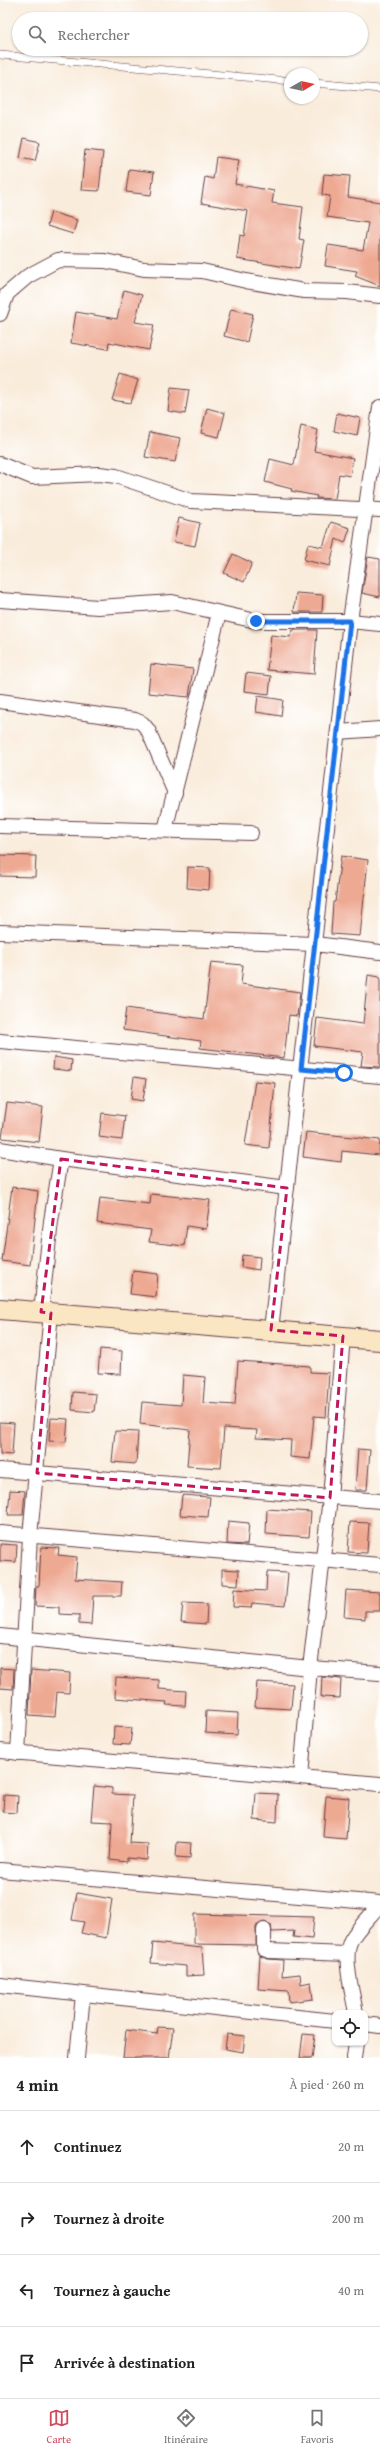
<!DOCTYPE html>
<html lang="fr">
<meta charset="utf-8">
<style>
body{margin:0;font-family:"Gentium Book Plus",serif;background:#f6f6f6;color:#222}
.controls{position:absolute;right:12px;bottom:12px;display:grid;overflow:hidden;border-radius:8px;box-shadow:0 1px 3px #0004}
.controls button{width:36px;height:36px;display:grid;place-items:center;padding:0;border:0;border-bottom:1px solid #e0e0e0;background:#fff;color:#222;font:20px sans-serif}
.compass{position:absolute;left:284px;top:68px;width:36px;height:36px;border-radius:50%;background:#fff;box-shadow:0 1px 3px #0004;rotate:81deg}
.stop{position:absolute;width:12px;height:12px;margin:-9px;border:3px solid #1a73e8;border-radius:50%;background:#fff}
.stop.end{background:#1a73e8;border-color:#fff;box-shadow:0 1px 4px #0008}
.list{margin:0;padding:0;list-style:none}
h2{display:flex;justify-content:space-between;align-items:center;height:52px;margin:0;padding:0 16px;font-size:17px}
h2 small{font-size:13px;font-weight:400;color:#767676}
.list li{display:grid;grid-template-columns:26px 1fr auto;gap:12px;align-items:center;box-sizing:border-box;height:72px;padding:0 16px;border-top:1px solid #e0e0e0}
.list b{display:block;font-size:15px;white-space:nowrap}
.list em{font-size:13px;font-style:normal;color:#767676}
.icon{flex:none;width:22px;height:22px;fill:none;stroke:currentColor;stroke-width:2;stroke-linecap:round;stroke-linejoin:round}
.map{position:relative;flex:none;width:380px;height:2058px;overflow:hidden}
.search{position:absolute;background:#fff;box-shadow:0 1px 3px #0004;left:12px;right:12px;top:12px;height:44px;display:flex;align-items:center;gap:10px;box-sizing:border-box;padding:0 14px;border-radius:22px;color:#767676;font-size:15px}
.sheet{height:340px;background:#fff}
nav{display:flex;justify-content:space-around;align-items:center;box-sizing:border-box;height:56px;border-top:1px solid #e0e0e0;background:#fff;font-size:11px;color:#767676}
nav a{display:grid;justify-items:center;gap:2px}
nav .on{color:#d1495b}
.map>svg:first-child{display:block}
.building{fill:#eea993}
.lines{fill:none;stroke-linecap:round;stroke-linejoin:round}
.lane-casing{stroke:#643e45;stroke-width:8}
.street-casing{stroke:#643e45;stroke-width:16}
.secondary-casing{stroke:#643e45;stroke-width:22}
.lane{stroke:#fff;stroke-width:7}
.street{stroke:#fff;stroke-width:14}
.secondary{stroke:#fbe6c4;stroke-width:20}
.route{stroke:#1a73e8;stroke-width:5}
.marked{fill:none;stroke:#c2185b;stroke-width:3;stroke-dasharray:8 5;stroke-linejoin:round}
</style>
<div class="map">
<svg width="380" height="2058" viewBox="0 0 380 2058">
<rect width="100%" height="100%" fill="#fff"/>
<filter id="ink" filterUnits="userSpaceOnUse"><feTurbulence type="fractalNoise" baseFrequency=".025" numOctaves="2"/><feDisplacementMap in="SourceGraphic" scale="8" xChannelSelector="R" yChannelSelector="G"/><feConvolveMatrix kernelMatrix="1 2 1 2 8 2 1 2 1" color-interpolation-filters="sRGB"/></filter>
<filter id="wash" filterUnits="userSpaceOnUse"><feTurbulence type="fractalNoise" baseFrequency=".012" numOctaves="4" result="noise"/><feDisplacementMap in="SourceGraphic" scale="16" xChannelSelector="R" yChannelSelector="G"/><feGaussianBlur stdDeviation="0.9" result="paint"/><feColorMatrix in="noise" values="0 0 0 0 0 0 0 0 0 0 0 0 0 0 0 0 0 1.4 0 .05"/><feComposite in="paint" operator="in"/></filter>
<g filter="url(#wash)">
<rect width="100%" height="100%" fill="#f9ecdb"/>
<g id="blocks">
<g class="building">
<path d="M24 138 40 142 35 161 20 158Z"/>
<path d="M85 150 103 152 99 191 81 190Z"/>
<path d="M216 157 239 160 235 184 274 191 272 203 303 207 299 239 304 240 299 269 237 259 240 235 244 236 248 211 201 203 205 177 213 179Z"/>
<path d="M129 169 154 172 151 195 126 192Z"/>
<path d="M324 174 350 176 348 197 380 202V286L355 276 357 271 325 266 328 245 363 250 368 223 327 217 330 196 322 195Z"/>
<path d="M51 212 77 220 73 234 47 226Z"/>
<path d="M124 290 142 295 135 322 154 325 149 350 109 342 108 349 71 343 76 312 117 319Z"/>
<path d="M231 309 253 314 247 342 224 336Z"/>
<path d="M120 374 138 380 131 403 112 400Z"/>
<path d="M171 388 189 390 185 414 168 411Z"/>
<path d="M207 408 225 413 219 437 201 433Z"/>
<path d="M337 413 360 418 357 436 334 431Z"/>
<path d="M301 426 318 430 314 451 353 458 350 476 339 474 335 499 316 498 317 496 291 491 292 489 265 482 270 459 294 465Z"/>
<path d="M150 432 180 438 175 462 145 457Z"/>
<path d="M179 518 200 523 195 546 174 542Z"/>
<path d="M331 522 350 528 345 543 336 539 330 566 304 560 308 544 323 547Z"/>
<path d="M233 554 252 563 244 582 224 573Z"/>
<path d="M368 557 380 559V597L362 593Z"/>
<path d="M296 593 323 595 322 612H294Z"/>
<path d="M293 630H317L314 674 267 670 271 635 290 637Z"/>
<path d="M151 664 193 669 189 697 148 693Z"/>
<path d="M246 673 271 676 269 694 244 691Z"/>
<path d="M258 696 283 700 281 716 256 712Z"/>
<path d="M0 855 36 856 35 877 0 876Z"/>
<path d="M341 856 368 860 360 936 331 934 333 902H335Z"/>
<path d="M188 867 210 868 209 890 187 888Z"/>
<path d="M211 962 243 965 241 984 300 992 297 1016 289 1015 284 1058 200 1048 201 1041 123 1030 126 1008 204 1019Z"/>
<path d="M368 975 380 977V1067L361 1066 363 1052 314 1046 317 1018 363 1024Z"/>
<path d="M54 1057 72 1060 71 1071 53 1069Z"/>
<path d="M134 1077 146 1079 143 1101 131 1099Z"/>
<path d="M255 1081 275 1083 269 1148 245 1145Z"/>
<path d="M7 1103 43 1107 39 1142 2 1138Z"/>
<path d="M102 1113 125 1116 122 1140 99 1137Z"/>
<path d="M306 1132 380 1140 379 1155 342 1151 341 1162 303 1157Z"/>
<path d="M12 1187 38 1191 30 1265 2 1261Z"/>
<path d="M151 1194 210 1200 206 1229 187 1226 184 1246 149 1242 151 1230 97 1223 100 1198 150 1204Z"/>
<path d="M242 1255 260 1257 259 1270 241 1267Z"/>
<path d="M133 1271 158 1274 156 1297 130 1294Z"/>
<path d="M100 1349 122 1351 121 1374 98 1373Z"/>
<path d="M238 1361 310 1366V1372L329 1373 326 1417 314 1416 310 1459 290 1457 291 1440 256 1438 257 1430 224 1428 221 1468 187 1466 190 1430 140 1424 142 1402 181 1405 183 1375 205 1377 203 1403 235 1405Z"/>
<path d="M73 1392 96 1394 94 1412 72 1410Z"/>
<path d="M51 1418 68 1419 66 1442 49 1441Z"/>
<path d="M0 1422 14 1423 12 1455 0 1454Z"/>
<path d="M115 1431 138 1432 136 1464 112 1462Z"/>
<path d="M358 1449 370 1450 367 1490H355Z"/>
<path d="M10 1490 25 1491 23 1515H8Z"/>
<path d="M182 1495 210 1497 208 1517 180 1515Z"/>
<path d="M267 1509 311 1512 309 1537 266 1534Z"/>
<path d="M228 1521 249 1523 247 1545 227 1544Z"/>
<path d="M350 1522 369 1523 367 1553 348 1552Z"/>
<path d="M0 1544 17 1545 16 1562 0 1561Z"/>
<path d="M41 1547 59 1548 58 1555 77 1557 75 1579 122 1582 121 1596H93L91 1625 79 1624V1615L59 1614V1607L35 1606 36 1586H39Z"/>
<path d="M222 1569 239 1570 238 1585 222 1584Z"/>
<path d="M267 1572 288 1573 285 1606 252 1603 251 1608 233 1607 234 1589 266 1591Z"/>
<path d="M346 1590 380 1592V1611H365V1619L344 1617Z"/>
<path d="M183 1603 207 1604 206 1624 181 1622Z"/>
<path d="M0 1668 14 1669 13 1689 0 1688Z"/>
<path d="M31 1670 70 1673 69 1693 57 1692 55 1717 29 1715Z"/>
<path d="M116 1677 159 1680V1689L186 1691 185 1706 166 1705 167 1702 115 1698Z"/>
<path d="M322 1677 341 1679 340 1698 321 1697Z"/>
<path d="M257 1682 293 1684 291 1709 255 1707Z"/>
<path d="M206 1711 238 1713 237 1735 205 1733Z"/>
<path d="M114 1727 132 1728 130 1745 113 1744Z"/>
<path d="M94 1786 112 1788V1794L133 1795 130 1843 148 1844 147 1860 127 1858V1862L110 1860 112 1822 91 1821Z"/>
<path d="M256 1793 278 1794 277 1822 254 1820Z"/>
<path d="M4 1795 18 1796 17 1813 3 1812Z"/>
<path d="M326 1796 349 1798 346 1839 323 1837Z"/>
<path d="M177 1842 191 1843 190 1858 176 1857Z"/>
<path d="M77 1893 112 1899 106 1938 81 1933 84 1922 72 1920Z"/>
<path d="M194 1914 314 1917 312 1939 293 1937 294 1931 272 1932 271 1925 264 1922 256 1926V1945L194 1944Z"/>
<path d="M153 1943 202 1948 204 1975 186 1976V1966L151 1963Z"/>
<path d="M260 1956 268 1959 283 1960 282 1976 300 1974 301 1984 311 1982 313 1999 289 2002 288 1991 258 1989Z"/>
<path d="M158 2027 173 2028 169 2058H123L126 2030 157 2034Z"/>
<path d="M227 2034 245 2036 243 2052 225 2049Z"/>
<path d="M303 2034 315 2035 312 2058H300Z"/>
</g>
</g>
</g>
<g filter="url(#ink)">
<use href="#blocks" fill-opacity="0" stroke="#643e45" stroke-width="1"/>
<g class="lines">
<defs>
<g id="lane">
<path d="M0 55 290 81"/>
<path d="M314 83 380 89"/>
</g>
<g id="street">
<path d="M0 314 7 294 28 276 58 260 105 261 144 269 202 271 246 281 304 291 347 292 380 296"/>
<path d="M0 464 32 477 99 474 116 476 191 501 380 510"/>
<path d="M0 600 98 607 172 602 256 621H350L380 624"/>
<path d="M0 701 135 720 142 723 148 730 175 793"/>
<path d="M338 732 380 729"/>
<path d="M0 826 251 833"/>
<path d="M165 830 219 613"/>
<path d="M0 932 315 944 380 952"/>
<path d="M0 1041 380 1076"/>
<path d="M0 1149 61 1159 287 1188"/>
<path d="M41 1312 51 1221 61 1159"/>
<path d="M271 1330 350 621 380 407"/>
<path d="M0 1470 380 1501"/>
<path d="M0 1533 380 1565"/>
<path d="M0 1636 310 1668 380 1673"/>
<path d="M0 1751 380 1784"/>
<path d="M18 1753 30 1536 51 1313"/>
<path d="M301 1777 310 1668 330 1498 343 1336"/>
<path d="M0 1870 380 1903"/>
<path d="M264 1930V1949L269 1951 347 1954"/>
<path d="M0 1985 335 2021"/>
<path d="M356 2013C353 1995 342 1956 351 1940 358 1927 371 1916 380 1904"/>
<path d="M365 2024 380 2026"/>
<path d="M77 2058 83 1994"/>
<path d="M354 2058 356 2043"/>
</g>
<path id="secondary" d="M0 1309 380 1340"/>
</defs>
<use href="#lane" class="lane-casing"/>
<use href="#street" class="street-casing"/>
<use href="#secondary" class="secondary-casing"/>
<use href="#lane" class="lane"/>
<use href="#street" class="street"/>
<use href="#secondary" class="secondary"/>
</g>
</g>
<g class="lines" filter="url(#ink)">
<path class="route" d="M256 621H350L301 1069 344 1073"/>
</g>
<path class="marked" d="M61 1159 287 1188 271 1330 343 1336 330 1498 37 1473 51 1313 41 1312Z"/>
</svg>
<div class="controls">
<button><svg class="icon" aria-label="locate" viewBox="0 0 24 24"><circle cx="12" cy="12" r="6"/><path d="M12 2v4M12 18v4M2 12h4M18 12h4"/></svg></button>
</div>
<svg class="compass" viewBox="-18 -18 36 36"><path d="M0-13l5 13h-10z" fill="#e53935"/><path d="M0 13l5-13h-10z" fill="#767676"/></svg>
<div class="stop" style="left:344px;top:1073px"></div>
<div class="stop end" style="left:256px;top:621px"></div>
<div class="search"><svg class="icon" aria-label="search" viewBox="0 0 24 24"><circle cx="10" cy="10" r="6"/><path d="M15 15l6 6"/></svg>Rechercher</div>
</div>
<section class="sheet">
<h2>4 min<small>À pied · 260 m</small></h2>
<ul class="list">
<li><svg class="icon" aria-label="ahead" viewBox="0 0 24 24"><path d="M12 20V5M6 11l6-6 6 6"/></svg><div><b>Continuez</b></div><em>20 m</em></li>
<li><svg class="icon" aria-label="right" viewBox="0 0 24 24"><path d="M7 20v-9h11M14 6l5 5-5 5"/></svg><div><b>Tournez à droite</b></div><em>200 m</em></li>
<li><svg class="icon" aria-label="left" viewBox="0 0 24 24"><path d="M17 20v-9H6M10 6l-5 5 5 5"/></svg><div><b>Tournez à gauche</b></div><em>40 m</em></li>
<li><svg class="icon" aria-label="arrive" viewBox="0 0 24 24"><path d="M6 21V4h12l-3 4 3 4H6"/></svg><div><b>Arrivée à destination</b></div></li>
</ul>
</section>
<nav>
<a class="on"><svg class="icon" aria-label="map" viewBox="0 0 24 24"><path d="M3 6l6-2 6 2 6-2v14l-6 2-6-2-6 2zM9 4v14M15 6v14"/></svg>Carte</a>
<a><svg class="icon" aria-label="directions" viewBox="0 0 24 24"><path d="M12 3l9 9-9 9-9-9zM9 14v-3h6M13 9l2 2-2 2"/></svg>Itinéraire</a>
<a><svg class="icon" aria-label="saved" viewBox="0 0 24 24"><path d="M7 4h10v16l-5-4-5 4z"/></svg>Favoris</a>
</nav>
